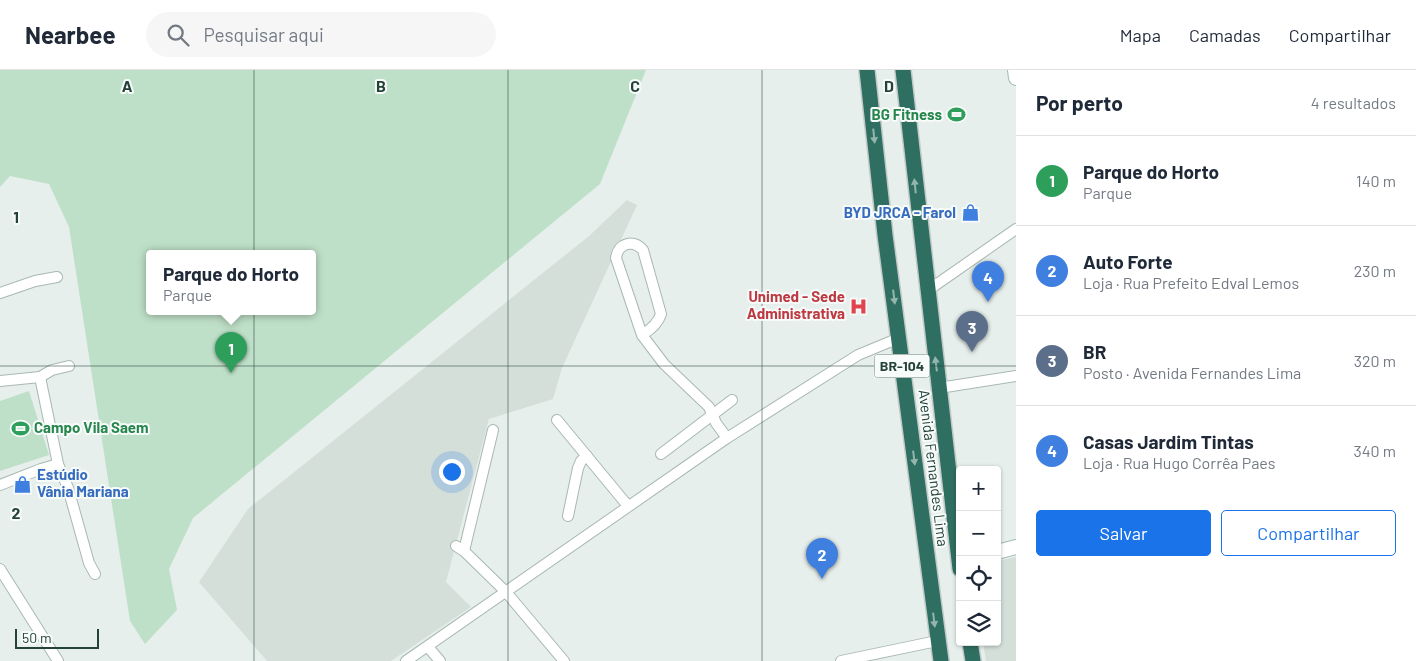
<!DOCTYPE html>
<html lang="pt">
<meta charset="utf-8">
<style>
body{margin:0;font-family:Barlow,sans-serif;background:#f6f6f7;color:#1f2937}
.controls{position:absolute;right:15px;bottom:15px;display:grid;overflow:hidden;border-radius:5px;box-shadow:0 1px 4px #0004}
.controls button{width:45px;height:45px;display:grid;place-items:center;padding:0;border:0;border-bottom:1px solid #e0e1e3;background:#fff;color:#1f2937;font:25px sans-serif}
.scale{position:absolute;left:15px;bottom:12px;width:84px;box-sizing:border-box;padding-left:5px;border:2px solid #24423a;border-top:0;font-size:14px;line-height:18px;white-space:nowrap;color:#24423a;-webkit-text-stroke:4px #f7fbf9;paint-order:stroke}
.you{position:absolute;left:451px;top:401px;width:18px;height:18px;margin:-12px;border:4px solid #fff;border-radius:50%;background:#1a73e8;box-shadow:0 0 0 8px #1a73e833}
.badge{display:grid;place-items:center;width:32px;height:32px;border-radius:50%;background:#1a73e8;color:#fff;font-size:16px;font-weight:700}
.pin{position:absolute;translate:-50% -41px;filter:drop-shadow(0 1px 2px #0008)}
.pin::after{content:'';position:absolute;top:26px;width:18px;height:15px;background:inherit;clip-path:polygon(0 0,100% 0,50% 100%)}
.popup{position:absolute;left:146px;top:180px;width:170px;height:65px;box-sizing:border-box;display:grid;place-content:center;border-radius:5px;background:#fff;filter:drop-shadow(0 1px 4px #0005);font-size:16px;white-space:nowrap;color:#747a83}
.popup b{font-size:19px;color:#1f2937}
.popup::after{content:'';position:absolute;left:50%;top:100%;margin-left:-10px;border:10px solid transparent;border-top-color:#fff}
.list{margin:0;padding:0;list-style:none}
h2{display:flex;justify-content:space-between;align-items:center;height:65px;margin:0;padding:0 20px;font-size:21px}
h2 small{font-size:16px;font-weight:400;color:#747a83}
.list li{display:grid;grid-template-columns:32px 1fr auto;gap:15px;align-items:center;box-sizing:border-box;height:90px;padding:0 20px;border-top:1px solid #e0e1e3}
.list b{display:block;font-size:19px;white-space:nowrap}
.list p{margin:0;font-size:16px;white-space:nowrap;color:#747a83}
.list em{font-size:16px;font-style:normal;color:#747a83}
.actions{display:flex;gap:10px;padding:15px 20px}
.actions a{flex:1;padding:11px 0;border:1px solid #1a73e8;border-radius:5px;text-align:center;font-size:18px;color:#1a73e8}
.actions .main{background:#1a73e8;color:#fff}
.icon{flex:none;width:28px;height:28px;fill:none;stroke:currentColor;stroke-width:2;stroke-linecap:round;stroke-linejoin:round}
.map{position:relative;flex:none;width:1016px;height:591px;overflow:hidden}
header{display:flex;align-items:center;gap:30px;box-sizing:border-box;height:70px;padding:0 25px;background:#fff;border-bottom:1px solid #e0e1e3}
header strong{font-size:24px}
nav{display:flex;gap:28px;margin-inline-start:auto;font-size:18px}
.search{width:350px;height:45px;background:#f6f6f7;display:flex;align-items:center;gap:12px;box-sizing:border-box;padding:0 18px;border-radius:28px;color:#747a83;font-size:19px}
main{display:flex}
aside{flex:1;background:#fff}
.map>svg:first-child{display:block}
.built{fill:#d4dfda}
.green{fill:#bfe0c8;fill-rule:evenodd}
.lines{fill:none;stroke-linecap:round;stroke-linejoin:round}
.street-casing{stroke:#a8b8b2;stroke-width:12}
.secondary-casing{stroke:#a4bbb3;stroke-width:16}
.highway-casing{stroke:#c2cac8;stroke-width:18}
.street{stroke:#fff;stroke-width:10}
.secondary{stroke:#fff;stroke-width:14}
.highway{stroke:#2f6f62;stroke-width:15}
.oneway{fill:#93b5ae}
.grid{fill:none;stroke:#24423a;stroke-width:1;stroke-opacity:0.55}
.labels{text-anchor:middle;stroke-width:4;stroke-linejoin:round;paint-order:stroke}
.shield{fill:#f7fbf9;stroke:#637a73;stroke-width:1}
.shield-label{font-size:14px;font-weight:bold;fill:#24423a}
.leisure-label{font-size:15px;font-weight:bold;fill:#27864d;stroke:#f7fbf9;text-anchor:end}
.shop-label{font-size:15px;font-weight:bold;fill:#366cbe;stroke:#f7fbf9;text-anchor:end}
.health-label{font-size:15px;font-weight:bold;fill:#be3a42;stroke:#f7fbf9;text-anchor:end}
.street-label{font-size:15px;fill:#24423a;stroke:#f7fbf9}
.grid-label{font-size:16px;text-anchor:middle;font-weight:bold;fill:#24423a;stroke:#f7fbf9;stroke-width:4;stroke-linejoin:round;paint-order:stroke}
</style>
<header>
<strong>Nearbee</strong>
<div class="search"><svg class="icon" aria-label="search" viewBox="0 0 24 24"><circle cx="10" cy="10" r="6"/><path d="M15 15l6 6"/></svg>Pesquisar aqui</div>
<nav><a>Mapa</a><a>Camadas</a><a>Compartilhar</a></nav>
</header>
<main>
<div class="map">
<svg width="1016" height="591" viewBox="0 0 1016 591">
<rect width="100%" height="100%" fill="#e6efeb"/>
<g class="built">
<path d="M627 130 637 135 562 298 553 329 489 349 446 512 471 537 391 591H267L199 512 248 439 589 166Z"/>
<path d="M1016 487V591H986L983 572H997V491Z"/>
</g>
<g class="green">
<path d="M0 0H646L600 114 193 448 169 499 177 540 145 574 130 551 69 157 49 114 10 106 0 117ZM150 184H312V242H150Z"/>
<path d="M29 321 49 385 0 401V331Z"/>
</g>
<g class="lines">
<defs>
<g id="street">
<path d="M927 221 1016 159"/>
<path d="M0 223 35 211 57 207"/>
<path d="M642 265C650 260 658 254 661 244L643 180C633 169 618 173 616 188L642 265 664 294 709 337 716 353 727 368"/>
<path d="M40 307 58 394 68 418 89 493 95 504"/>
<path d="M0 311 40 307 52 300 69 296"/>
<path d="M939 318 1016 306"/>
<path d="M557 350 628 436"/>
<path d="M661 384 732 330"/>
<path d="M0 415 41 399 58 394"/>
<path d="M568 446 578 398 581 391 587 386"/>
<path d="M456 476 464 481 506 522 564 591"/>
<path d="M464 481 493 360"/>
<path d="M0 499 58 591"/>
<path d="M428 577 440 591"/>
<path d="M406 591 727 368 858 285 899 268"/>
<path d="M841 591 937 571"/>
</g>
<g id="secondary">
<path d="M1015 0 1016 8"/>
<path d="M997 482 1016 477"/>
</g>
<g id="highway">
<path d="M867 0 885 165 941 591"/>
<path d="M903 0 960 499"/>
<path d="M970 572 973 591"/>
</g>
</defs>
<use href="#street" class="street-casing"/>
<use href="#secondary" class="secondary-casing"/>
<use href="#highway" class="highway-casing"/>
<use href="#street" class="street"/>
<use href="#secondary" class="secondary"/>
<use href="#highway" class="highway"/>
</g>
<defs><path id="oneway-solid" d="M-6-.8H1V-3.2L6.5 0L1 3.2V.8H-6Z" transform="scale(1.25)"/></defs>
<g class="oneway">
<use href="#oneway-solid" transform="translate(874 66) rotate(84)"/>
<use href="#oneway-solid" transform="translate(915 116) rotate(-96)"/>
<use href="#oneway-solid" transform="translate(894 227) rotate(83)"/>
<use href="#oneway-solid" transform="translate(936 294) rotate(-97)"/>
<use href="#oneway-solid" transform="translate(914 388) rotate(83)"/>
<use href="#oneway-solid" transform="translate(934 550) rotate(83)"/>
</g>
<path class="grid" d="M254 0V591M508 0V591M762 0V591M0 296H1016"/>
<defs>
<symbol id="stadium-bare" viewBox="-9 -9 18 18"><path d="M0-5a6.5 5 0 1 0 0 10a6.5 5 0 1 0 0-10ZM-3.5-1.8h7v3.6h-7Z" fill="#2e9e5b" stroke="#f7fbf9" stroke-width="2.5" paint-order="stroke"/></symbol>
<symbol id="shop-bare" viewBox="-9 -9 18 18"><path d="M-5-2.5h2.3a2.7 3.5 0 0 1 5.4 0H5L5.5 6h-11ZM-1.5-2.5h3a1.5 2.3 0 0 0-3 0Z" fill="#3f7fe0" stroke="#f7fbf9" stroke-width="2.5" paint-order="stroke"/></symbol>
<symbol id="hospital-bare" viewBox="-9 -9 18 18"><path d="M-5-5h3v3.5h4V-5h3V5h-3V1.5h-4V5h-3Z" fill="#e0444e" stroke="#f7fbf9" stroke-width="2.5" paint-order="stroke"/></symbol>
</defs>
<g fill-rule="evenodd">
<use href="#stadium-bare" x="944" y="32" width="25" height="25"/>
<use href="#shop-bare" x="958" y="130" width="25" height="25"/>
<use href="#hospital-bare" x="846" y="224" width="25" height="25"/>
<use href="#stadium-bare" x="8" y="346" width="25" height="25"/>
<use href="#shop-bare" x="10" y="402" width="25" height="25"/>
</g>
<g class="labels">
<rect class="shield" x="874.5" y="284.5" width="55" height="23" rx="4"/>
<g class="shield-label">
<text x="902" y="301">BR-104</text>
</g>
<g class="leisure-label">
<text x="942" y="50">BG Fitness</text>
<text x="34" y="363" text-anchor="start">Campo Vila Saem</text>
</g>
<g class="shop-label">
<text x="956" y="148">BYD JRCA - Farol</text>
<text x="37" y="410" text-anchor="start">Estúdio<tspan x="37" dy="17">Vânia Mariana</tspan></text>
</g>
<g class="health-label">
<text x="845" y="232">Unimed - Sede<tspan x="845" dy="17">Administrativa</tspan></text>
</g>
<g class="street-label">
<text transform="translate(933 398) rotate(83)" y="5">Avenida Fernandes Lima</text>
</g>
</g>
<g class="grid-label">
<text x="127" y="22">A</text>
<text x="381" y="22">B</text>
<text x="635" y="22">C</text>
<text x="889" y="22">D</text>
<text x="16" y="153">1</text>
<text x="16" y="449">2</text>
</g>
</svg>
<div class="controls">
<button>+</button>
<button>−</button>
<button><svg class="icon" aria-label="locate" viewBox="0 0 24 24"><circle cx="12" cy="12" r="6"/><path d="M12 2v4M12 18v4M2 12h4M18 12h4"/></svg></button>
<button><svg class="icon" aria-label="layers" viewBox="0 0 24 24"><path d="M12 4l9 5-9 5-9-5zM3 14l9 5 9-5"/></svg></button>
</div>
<div class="scale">50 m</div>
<div class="you"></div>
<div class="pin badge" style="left:231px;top:303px;background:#2e9e5b">1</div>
<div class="popup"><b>Parque do Horto</b>Parque</div>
<div class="pin badge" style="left:822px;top:509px;background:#3f7fe0">2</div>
<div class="pin badge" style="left:972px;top:282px;background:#5c6f8a">3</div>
<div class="pin badge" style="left:988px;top:232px;background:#3f7fe0">4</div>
</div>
<aside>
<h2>Por perto<small>4 resultados</small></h2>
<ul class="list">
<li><span class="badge" style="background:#2e9e5b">1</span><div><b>Parque do Horto</b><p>Parque</p></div><em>140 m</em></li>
<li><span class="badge" style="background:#3f7fe0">2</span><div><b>Auto Forte</b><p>Loja · Rua Prefeito Edval Lemos</p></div><em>230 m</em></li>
<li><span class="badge" style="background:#5c6f8a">3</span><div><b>BR</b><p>Posto · Avenida Fernandes Lima</p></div><em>320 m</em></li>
<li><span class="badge" style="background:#3f7fe0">4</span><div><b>Casas Jardim Tintas</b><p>Loja · Rua Hugo Corrêa Paes</p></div><em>340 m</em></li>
</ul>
<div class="actions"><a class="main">Salvar</a><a>Compartilhar</a></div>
</aside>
</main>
